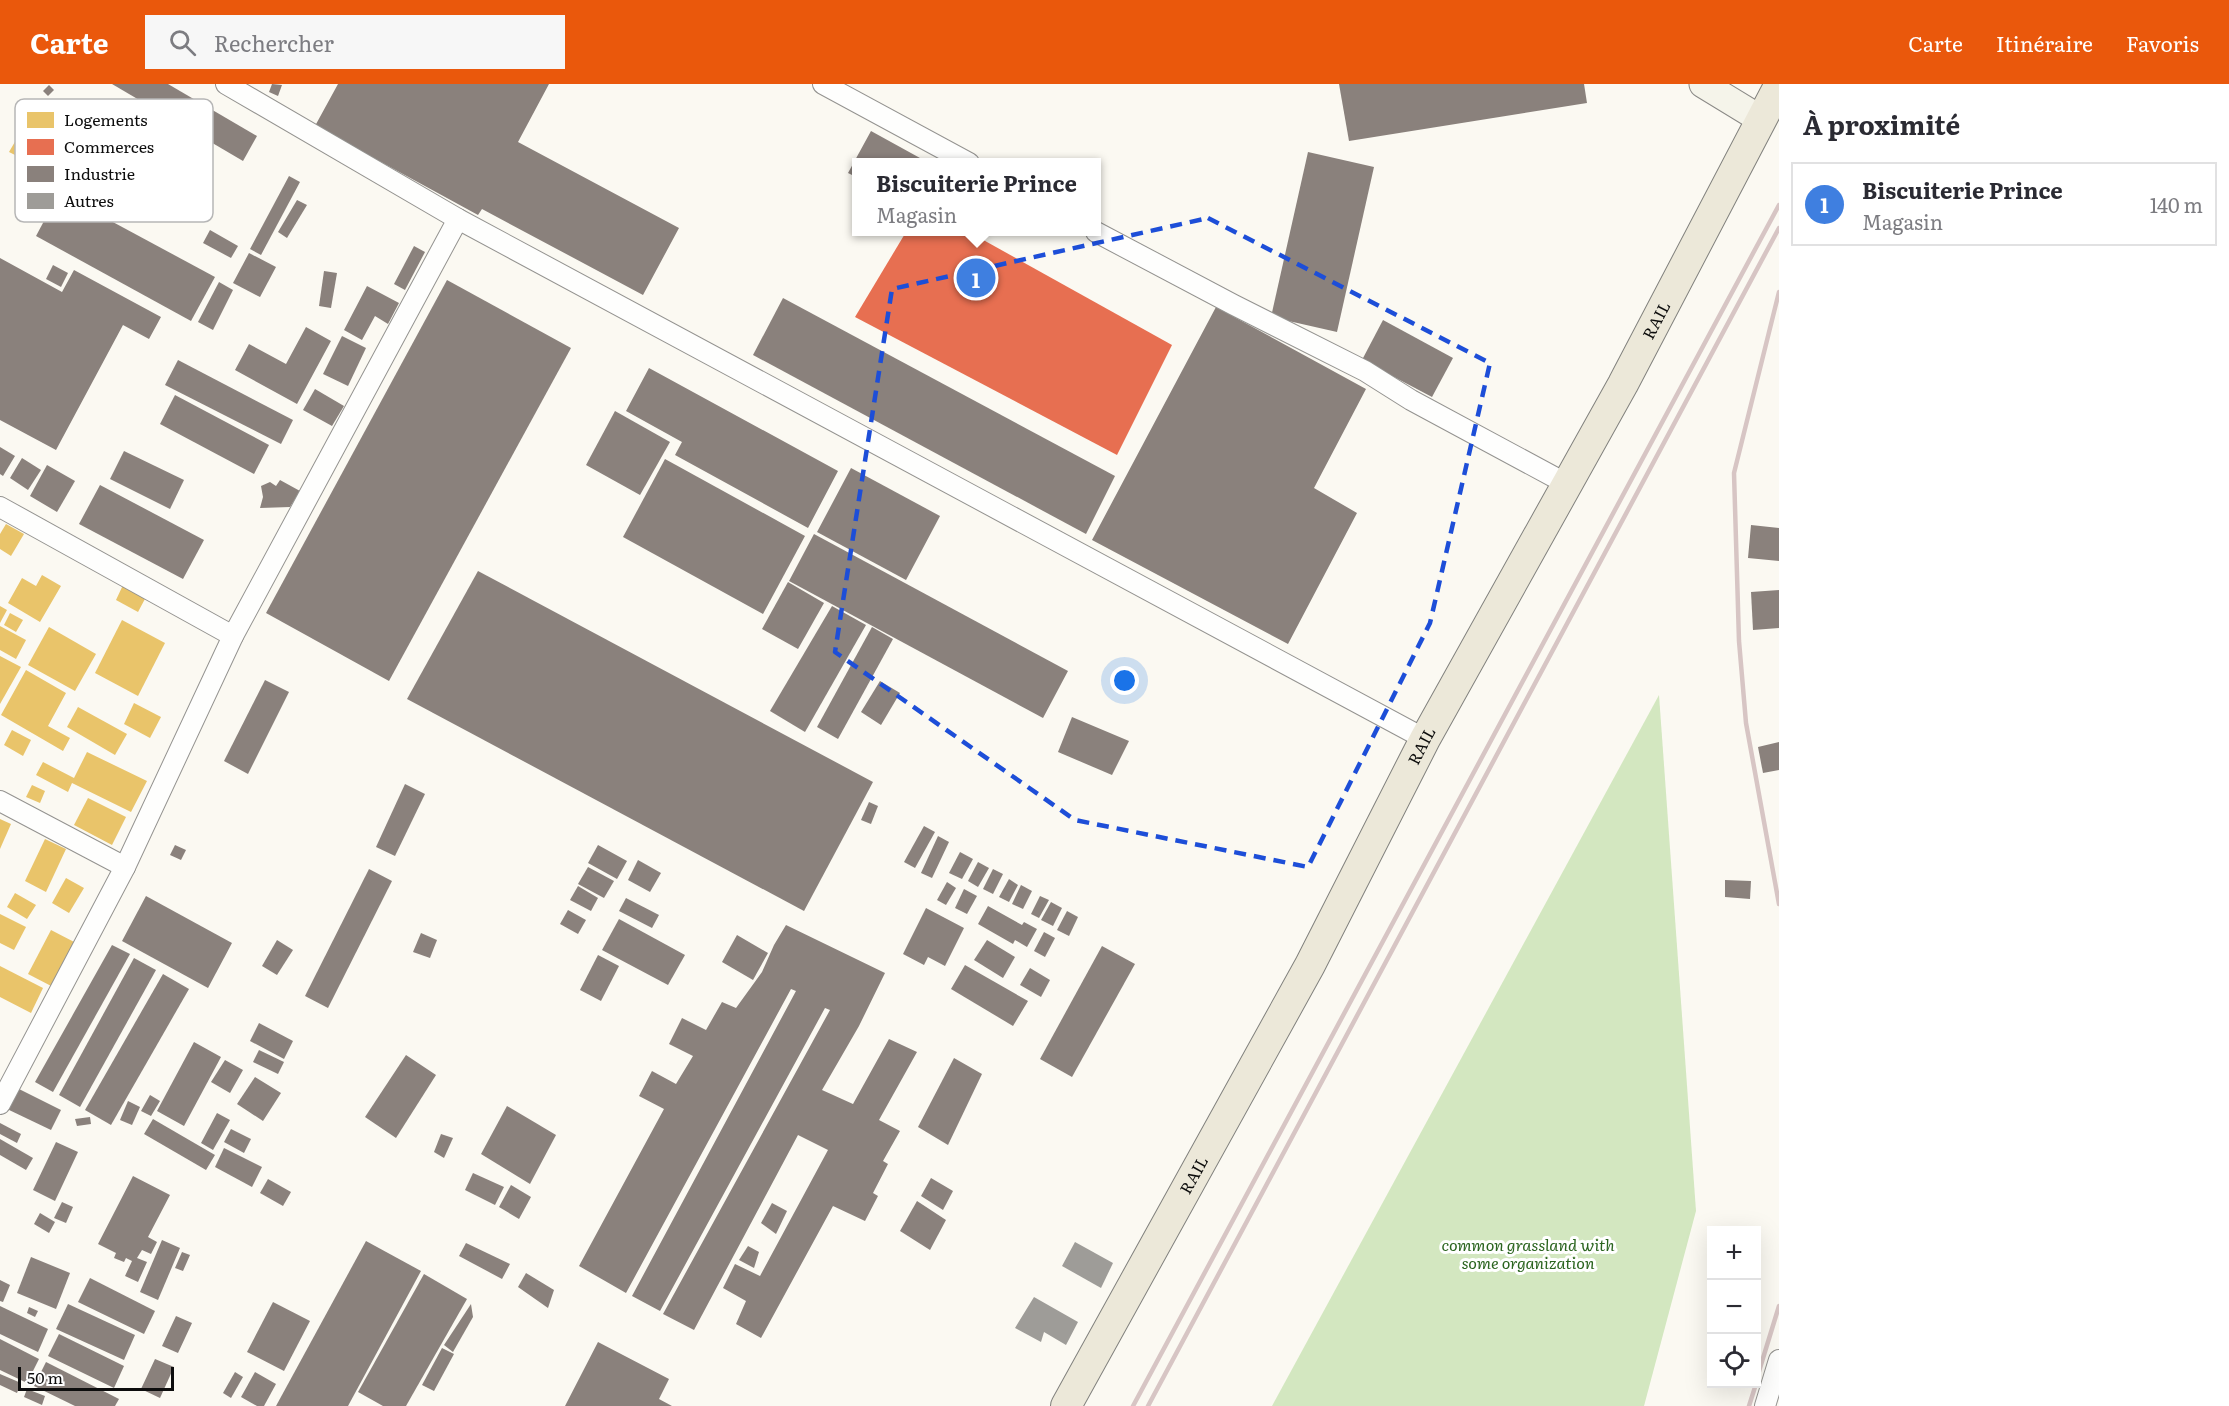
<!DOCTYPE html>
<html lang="fr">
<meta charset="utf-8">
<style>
body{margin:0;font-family:Literata,serif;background:#f7f7f7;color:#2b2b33}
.controls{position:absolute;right:18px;bottom:18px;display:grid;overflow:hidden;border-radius:0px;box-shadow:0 6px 24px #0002}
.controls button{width:54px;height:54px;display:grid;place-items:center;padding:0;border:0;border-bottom:2px solid #e1e1e2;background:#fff;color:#2b2b33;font:30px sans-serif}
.scale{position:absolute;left:18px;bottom:15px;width:156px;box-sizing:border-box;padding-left:6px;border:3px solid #0d0d0d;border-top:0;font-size:16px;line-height:21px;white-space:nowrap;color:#0d0d0d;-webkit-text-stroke:4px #fff;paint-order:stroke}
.you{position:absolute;left:1125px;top:597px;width:21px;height:21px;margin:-15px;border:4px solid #fff;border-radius:50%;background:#1a73e8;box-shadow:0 0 0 9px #1a73e833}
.badge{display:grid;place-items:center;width:39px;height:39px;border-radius:50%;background:#ea580c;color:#fff;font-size:20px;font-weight:700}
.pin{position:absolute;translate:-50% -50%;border:3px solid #fff;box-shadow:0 2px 6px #0006}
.popup{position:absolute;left:852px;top:74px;width:249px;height:78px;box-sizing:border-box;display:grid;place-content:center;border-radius:0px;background:#fff;filter:drop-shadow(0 2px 4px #0005);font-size:20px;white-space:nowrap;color:#7c7c81}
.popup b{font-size:22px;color:#2b2b33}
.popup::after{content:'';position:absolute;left:50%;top:100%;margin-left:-12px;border:12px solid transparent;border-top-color:#fff}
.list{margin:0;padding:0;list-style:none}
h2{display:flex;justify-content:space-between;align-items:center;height:78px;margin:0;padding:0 24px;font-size:26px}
h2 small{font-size:20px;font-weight:400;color:#7c7c81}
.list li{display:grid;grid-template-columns:39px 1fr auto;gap:18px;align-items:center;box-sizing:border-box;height:84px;margin:0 12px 12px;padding:0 12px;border:2px solid #e1e1e2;border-radius:0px}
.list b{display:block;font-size:22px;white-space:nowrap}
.list p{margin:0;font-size:20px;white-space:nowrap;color:#7c7c81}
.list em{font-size:20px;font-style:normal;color:#7c7c81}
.icon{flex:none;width:33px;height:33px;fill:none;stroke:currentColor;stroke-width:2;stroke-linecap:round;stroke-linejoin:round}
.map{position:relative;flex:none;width:1779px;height:1322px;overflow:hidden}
header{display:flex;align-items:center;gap:36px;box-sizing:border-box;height:84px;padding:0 30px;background:#ea580c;color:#fff}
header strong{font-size:28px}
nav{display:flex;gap:33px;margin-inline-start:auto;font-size:21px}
.search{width:420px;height:54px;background:#f7f7f7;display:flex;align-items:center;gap:15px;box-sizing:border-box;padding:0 21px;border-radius:0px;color:#7c7c81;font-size:22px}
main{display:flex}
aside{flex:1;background:#fff}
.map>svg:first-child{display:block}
.forest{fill:#d3e7c0}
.homes{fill:#e9c46a}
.shops{fill:#e76f51}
.industry{fill:#8a817c}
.building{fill:#9e9c98}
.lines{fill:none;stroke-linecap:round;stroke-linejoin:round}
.street-casing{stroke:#949390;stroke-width:22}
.secondary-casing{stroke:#8b8a87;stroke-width:29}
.primary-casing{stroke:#81817d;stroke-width:32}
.street{stroke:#fefefd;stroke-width:20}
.secondary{stroke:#f5f4ea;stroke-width:27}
.primary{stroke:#ece8d9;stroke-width:30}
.rail{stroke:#d7c5c4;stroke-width:4.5}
.marked{fill:none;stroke:#1d4ed8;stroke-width:4.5;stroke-dasharray:12 8;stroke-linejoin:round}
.labels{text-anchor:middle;stroke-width:6;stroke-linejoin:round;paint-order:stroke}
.street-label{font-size:16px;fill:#0d0d0d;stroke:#fff}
.park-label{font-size:16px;font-style:italic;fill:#2a641e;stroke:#fff}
.key{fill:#fff;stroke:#b6b6b6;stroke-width:1.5}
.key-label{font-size:16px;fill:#0d0d0d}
</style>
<header>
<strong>Carte</strong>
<div class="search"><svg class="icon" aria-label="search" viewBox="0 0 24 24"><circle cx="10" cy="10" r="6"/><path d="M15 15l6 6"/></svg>Rechercher</div>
<nav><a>Carte</a><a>Itinéraire</a><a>Favoris</a></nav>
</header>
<main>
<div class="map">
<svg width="1779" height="1322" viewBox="0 0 1779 1322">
<rect width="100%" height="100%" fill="#fbf9f2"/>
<path class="forest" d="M1659 611 1696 1127 1644 1322H1272Z"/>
<g class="homes">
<path d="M16 56 21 59 15 71 9 68Z"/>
<path d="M6 440 24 450 11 472 0 465V450Z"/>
<path d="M42 491 61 502 40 538 8 519 22 494 36 502Z"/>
<path d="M123 501 146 513 138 528 116 516Z"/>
<path d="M0 522 7 526 0 539Z"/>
<path d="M10 529 23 536 16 548 4 541Z"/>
<path d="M122 536 165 559 138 612 95 589Z"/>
<path d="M0 542 26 556 16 575 0 566Z"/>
<path d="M49 543 96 570 75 607 28 581Z"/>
<path d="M0 572 21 583 0 620Z"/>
<path d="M26 586 66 609 48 642 70 654 63 667 1 631Z"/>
<path d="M134 619 161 633 150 654 124 640Z"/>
<path d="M78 623 127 650 115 671 67 643Z"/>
<path d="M12 646 31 656 23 672 4 661Z"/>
<path d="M87 668 147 697 131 728 72 699 68 708 36 691 43 678 74 694Z"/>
<path d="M32 701 45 707 40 719 26 713Z"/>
<path d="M88 714 126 733 112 761 74 741Z"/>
<path d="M0 735 11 740 0 765Z"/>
<path d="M45 755 66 765 46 808 25 797Z"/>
<path d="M66 794 84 804 69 829 52 819Z"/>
<path d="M15 809 36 821 27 835 7 823Z"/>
<path d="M0 830 26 843 14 866 0 859Z"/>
<path d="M51 846 78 860 55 904 28 890Z"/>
<path d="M0 882 43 904 31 929 0 913Z"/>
</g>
<path class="shops" d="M906 148H969L1172 261 1117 371 855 233Z"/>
<g class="industry">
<path d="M112 0H168L257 52 243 77Z"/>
<path d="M272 0 282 1 278 12 269 8Z"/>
<path d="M338 0H549L518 58 679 144 643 211 482 125 478 131 315 42Z"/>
<path d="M1339 0H1584L1587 19 1349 57Z"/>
<path d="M49 1 54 6 48 12 43 7Z"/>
<path d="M871 47 920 74 917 79H856V93L848 89Z"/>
<path d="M1308 68 1374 83 1337 248 1271 233Z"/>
<path d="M289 92 300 98 261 171 250 165Z"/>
<path d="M59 109 215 193 191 237 36 152Z"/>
<path d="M297 116 307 121 287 154 278 148Z"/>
<path d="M210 146 238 162 231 174 203 159Z"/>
<path d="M414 162 425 168 405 206 394 200Z"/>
<path d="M249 169 276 183 260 213 233 199Z"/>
<path d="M0 174 62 208 74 186 161 233 149 255 123 241 56 366 0 336Z"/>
<path d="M53 181 68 189 61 203 46 195Z"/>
<path d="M324 187 337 189 331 224 319 222Z"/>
<path d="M447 196 571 264 389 597 266 529Z"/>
<path d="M219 198 233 206 213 246 198 238Z"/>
<path d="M367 202 399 219 388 240 375 232 362 256 344 246Z"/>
<path d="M783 214 1115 392 1086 450 753 271Z"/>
<path d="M1216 223 1366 305 1314 404 1357 429 1288 560 1092 456Z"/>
<path d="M1383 236 1453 274 1432 313 1362 276Z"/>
<path d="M306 243 331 257 297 320 235 286 249 260 286 280Z"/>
<path d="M342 252 366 264 348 302 323 290Z"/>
<path d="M178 276 293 336 281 360 165 301Z"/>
<path d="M649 284 838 387 808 444 675 371 682 358 626 327Z"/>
<path d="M315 305 344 322 332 342 303 326Z"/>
<path d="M175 311 269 361 254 390 160 340Z"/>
<path d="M615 327 670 358 640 411 586 381Z"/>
<path d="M0 363 15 372 3 392 0 390Z"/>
<path d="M124 367 184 396 170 425 110 395Z"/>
<path d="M22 374 41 386 28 406 10 394Z"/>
<path d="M665 375 805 452 763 530 623 453Z"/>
<path d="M47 381 75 397 57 428 30 412Z"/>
<path d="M851 384 940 432 906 496 817 448Z"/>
<path d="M280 396 300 407 290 423 260 424 263 413 261 402 270 398 276 402Z"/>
<path d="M100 401 204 456 183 495 79 440Z"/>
<path d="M1751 441 1779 444V477L1748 474Z"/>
<path d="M814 450 1068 587 1043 634 789 497Z"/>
<path d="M478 487 873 698 804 827 407 615Z"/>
<path d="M788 498 824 519 798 565 762 545Z"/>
<path d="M1779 506V544L1753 546 1751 508Z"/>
<path d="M832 522 866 541 805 648 770 627Z"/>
<path d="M872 543 893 555 838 655 817 643Z"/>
<path d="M265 596 289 608 248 690 224 677Z"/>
<path d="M880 597 900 609 881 641 861 628Z"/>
<path d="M1072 633 1129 657 1112 691 1058 668Z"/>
<path d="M1779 658V686L1763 689 1758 663Z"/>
<path d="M405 700 425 710 395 772 376 763Z"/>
<path d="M869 718 878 722 871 740 861 736Z"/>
<path d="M924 742 935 748 915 784 904 778Z"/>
<path d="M938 752 949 758 932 794 921 789Z"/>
<path d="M175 761 186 766 181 776 170 771Z"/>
<path d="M598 761 627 777 617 795 588 779Z"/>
<path d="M960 768 973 775 962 795 949 789Z"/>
<path d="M638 776 661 789 650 808 628 796Z"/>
<path d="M978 778 989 784 978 803 968 797Z"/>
<path d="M588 783 614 797 604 814 578 800Z"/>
<path d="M369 785 392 797 328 924 305 912Z"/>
<path d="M993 785 1003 790 993 810 983 805Z"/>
<path d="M1009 795 1018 801 1009 818 999 813Z"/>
<path d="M1725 796 1751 797 1750 815 1725 813Z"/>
<path d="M947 798 956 804 946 821 937 816Z"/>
<path d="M1021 801 1032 807 1023 825 1012 820Z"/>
<path d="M578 802 598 814 591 827 570 816Z"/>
<path d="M964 805 977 812 967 830 955 824Z"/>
<path d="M146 812 232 859 208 904 122 857Z"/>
<path d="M1040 812 1049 816 1039 834 1031 830Z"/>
<path d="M626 814 659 831 652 844 619 827Z"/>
<path d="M1051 818 1062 824 1053 842 1041 836Z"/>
<path d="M988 822 1022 841 1024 838 1037 845 1027 863 1015 856 1013 860 978 840Z"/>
<path d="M926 824 964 844 945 882 928 873 924 881 903 870Z"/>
<path d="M568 826 586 836 578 850 560 840Z"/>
<path d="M1067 827 1078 833 1069 852 1057 846Z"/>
<path d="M619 835 685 871 668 901 602 866Z"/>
<path d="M786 841 885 889 859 942 822 1006 853 1020 889 955 917 968 879 1036 900 1047 883 1077 888 1080 873 1109 878 1112 865 1137 833 1122 761 1254 736 1240 746 1217 723 1204 735 1180 760 1192 828 1066 798 1051 694 1246 663 1230 830 926 825 924 660 1227 632 1212 796 907 791 905 626 1209 579 1182 664 1025 639 1012 652 987 676 1000 693 972 669 960 682 934 706 946 722 918 736 924 762 888 774 861Z"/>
<path d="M1044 848 1055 854 1045 873 1034 867Z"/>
<path d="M421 849 437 856 430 874 413 868Z"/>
<path d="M737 851 768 869 753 896 722 878Z"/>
<path d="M277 856 293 866 277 891 262 882Z"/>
<path d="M987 856 1015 873 1003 894 974 876Z"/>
<path d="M112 861 130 870 53 1008 35 998Z"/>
<path d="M1102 862 1135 880 1072 993 1040 975Z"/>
<path d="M598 871 619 882 601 917 580 906Z"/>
<path d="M134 874 156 886 80 1023 59 1011Z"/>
<path d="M965 881 1028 917 1013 942 951 905Z"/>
<path d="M1030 884 1050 896 1041 913 1020 901Z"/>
<path d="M163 890 189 905 111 1041 85 1026Z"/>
<path d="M259 939 293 957 284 975 250 957Z"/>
<path d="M194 958 221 973 184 1042 157 1027Z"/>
<path d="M259 966 284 978 278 990 253 978Z"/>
<path d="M406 971 436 991 396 1054 365 1033Z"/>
<path d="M954 974 982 990 948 1061 918 1043Z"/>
<path d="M225 976 243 986 230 1009 211 998Z"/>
<path d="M255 993 281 1009 263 1037 237 1020Z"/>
<path d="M17 1004 61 1026 51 1046 7 1025Z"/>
<path d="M150 1011 160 1017 151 1032 141 1027Z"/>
<path d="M128 1017 140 1023 132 1041 120 1036Z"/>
<path d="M507 1022 556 1051 530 1100 481 1070Z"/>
<path d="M217 1029 230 1036 213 1066 201 1059Z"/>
<path d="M90 1033 91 1040 77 1042 75 1035Z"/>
<path d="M153 1035 215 1071 206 1086 144 1050Z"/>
<path d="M0 1039 21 1050 17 1059 0 1050Z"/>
<path d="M231 1045 251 1055 244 1069 224 1058Z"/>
<path d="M441 1050 453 1054 444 1074 434 1068Z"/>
<path d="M0 1055 33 1074 26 1086 0 1071Z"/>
<path d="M56 1058 78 1068 55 1117 33 1106Z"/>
<path d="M224 1064 262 1083 252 1103 215 1083Z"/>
<path d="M473 1089 504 1103 495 1121 465 1106Z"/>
<path d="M133 1092 170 1111 148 1153 157 1158 151 1170 142 1166 137 1174 147 1178 138 1198 125 1192 132 1177 126 1174 124 1178 114 1174 116 1169 98 1160Z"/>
<path d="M931 1094 953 1107 943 1126 921 1112Z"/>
<path d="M268 1095 291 1108 283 1122 260 1109Z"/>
<path d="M511 1101 531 1113 519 1135 499 1123Z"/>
<path d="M917 1117 946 1136 930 1166 900 1147Z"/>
<path d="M62 1118 73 1123 66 1139 54 1134Z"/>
<path d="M772 1119 787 1127 776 1150 761 1139Z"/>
<path d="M40 1129 55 1138 49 1149 34 1140Z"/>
<path d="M162 1156 180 1164 158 1216 140 1208Z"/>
<path d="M366 1157 421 1187 348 1322H276Z"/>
<path d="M466 1159 510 1180 502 1195 459 1172Z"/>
<path d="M748 1162 759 1168 754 1184 739 1176Z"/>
<path d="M182 1168 190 1171 183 1187 175 1184Z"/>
<path d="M31 1173 70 1189 56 1225 17 1209Z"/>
<path d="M526 1189 554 1206 548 1224 518 1203Z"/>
<path d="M424 1190 467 1215 406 1322H383L358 1308Z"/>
<path d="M90 1194 155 1227 144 1250 78 1218Z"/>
<path d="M0 1196 10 1201 3 1218 0 1217Z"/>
<path d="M273 1218 310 1237 284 1287 247 1268Z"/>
<path d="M68 1220 135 1251 124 1276 56 1245Z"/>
<path d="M471 1220 473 1233 453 1268 444 1261Z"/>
<path d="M0 1222 48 1245 38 1268 0 1250Z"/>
<path d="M29 1223 38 1227 35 1233 27 1229Z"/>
<path d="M176 1232 192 1239 178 1269 162 1262Z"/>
<path d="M59 1250 124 1282 114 1304 48 1272Z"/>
<path d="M0 1255 39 1275 27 1299 0 1286Z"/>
<path d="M598 1258 669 1295 659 1315 672 1322H565Z"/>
<path d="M442 1264 454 1270 434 1307 422 1301Z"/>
<path d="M155 1275 174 1283 160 1314 141 1305Z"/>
<path d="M46 1278 119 1315 115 1322H75L34 1302Z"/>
<path d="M235 1288 243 1293 231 1314 223 1309Z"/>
<path d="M255 1288 276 1300 264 1322H257L241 1313Z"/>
<path d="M0 1290 21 1299 17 1309 0 1301Z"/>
<path d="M27 1305 45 1312 42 1321 24 1313Z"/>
</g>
<g class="building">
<path d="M1075 1158 1113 1179 1101 1204 1062 1182Z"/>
<path d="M1034 1213 1078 1238 1066 1261 1044 1248 1041 1258 1015 1244Z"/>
</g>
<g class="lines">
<defs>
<g id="street">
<path d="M226 0 458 135 1425 655"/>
<path d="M823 0 969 79"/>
<path d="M1096 148 1234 221 1365 287 1411 316 1567 400"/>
<path d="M0 423 233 552"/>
<path d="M0 717 125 783"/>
<path d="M0 1020 125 783 233 552 458 135"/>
<path d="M1765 1322 1779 1276"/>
</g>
<path id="secondary" d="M1703 0 1762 36"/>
<g id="primary">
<path id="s1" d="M1066 1322 1310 881 1425 655 1623 300 1779 2"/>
</g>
</defs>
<use href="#street" class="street-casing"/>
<use href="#secondary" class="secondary-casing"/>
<use href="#primary" class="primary-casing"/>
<use href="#street" class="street"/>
<use href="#secondary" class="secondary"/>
<use href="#primary" class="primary"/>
<g class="rail">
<path d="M1779 208 1734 389 1739 557 1746 639 1779 820"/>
<path d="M1756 1297 1779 1222"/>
<path d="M1133 1322 1779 121"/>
<path d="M1148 1322 1779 144"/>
<path d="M1749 1322 1756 1300"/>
</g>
</g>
<path class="marked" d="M1208 134 1490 279 1430 539 1308 783 1075 736 835 568 892 205Z"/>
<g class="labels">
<g class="street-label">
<text dy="6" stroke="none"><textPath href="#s1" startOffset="1236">RAIL</textPath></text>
<text dy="6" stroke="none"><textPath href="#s1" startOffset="750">RAIL</textPath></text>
<text dy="6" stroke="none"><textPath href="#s1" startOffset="264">RAIL</textPath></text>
</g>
<g class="park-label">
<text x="1528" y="1167">common grassland with<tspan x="1528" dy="18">some organization</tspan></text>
</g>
</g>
<rect x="15" y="15" width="198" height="123" rx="9" class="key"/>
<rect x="27" y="28" width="27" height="16" fill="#e9c46a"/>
<rect x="27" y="55" width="27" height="16" fill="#e76f51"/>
<rect x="27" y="82" width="27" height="16" fill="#8a817c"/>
<rect x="27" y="109" width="27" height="16" fill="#9e9c98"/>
<g class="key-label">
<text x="64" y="42">Logements</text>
<text x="64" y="69">Commerces</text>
<text x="64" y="96">Industrie</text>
<text x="64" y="123">Autres</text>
</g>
</svg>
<div class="controls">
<button>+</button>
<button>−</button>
<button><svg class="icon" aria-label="locate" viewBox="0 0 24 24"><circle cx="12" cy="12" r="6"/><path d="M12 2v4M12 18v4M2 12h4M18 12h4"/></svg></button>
</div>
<div class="scale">50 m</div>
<div class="you"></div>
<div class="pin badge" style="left:976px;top:194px;background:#3f7fe0">1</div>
<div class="popup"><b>Biscuiterie Prince</b>Magasin</div>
</div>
<aside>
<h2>À proximité<small></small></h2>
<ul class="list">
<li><span class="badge" style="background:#3f7fe0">1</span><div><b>Biscuiterie Prince</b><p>Magasin</p></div><em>140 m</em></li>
</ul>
</aside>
</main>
